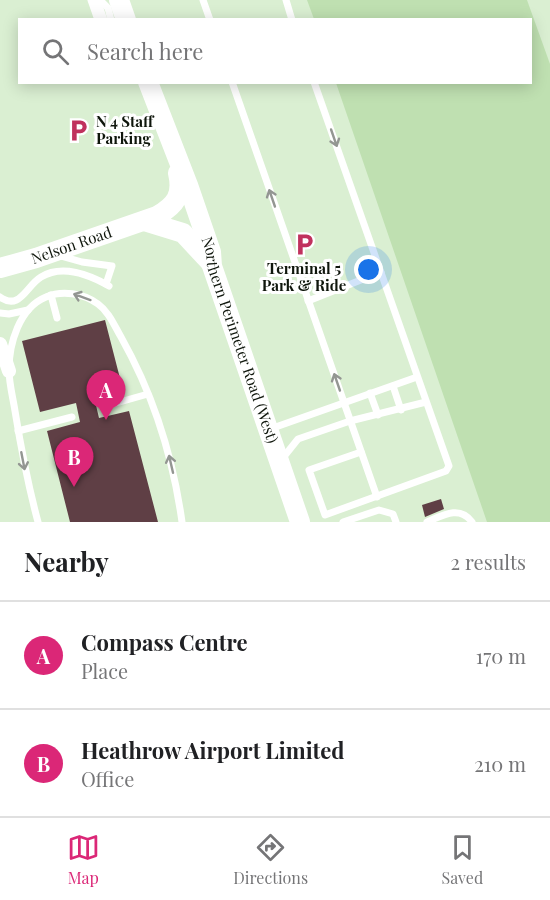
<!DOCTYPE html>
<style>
body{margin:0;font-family:"Playfair Display",serif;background:#f6f6f6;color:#202124}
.you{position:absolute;left:369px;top:270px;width:21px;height:21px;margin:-15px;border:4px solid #fff;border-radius:50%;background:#1a73e8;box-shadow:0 0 0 9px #1a73e833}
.badge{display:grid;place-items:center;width:39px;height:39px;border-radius:50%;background:#db2777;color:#fff;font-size:20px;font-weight:700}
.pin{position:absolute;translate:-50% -50px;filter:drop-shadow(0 2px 3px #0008)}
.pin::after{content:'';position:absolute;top:32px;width:21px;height:18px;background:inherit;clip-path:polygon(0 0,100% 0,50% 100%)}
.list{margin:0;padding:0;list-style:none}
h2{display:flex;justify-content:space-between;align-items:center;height:78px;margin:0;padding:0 24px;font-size:26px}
h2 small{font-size:20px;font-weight:400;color:#757577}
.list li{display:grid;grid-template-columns:39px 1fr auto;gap:18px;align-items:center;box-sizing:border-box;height:108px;padding:0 24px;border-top:2px solid #e0e0e0}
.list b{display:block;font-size:22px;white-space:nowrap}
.list p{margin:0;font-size:20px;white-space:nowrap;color:#757577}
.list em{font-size:20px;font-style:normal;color:#757577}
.icon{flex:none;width:33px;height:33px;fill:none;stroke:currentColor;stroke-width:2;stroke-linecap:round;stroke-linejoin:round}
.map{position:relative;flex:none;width:550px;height:522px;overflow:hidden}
.search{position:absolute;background:#fff;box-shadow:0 3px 15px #0003;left:18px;right:18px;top:18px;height:66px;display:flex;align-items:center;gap:15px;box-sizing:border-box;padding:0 21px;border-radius:0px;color:#757577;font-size:22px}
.sheet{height:294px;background:#fff}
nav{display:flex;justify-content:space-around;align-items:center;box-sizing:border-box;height:84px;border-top:2px solid #e0e0e0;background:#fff;font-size:16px;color:#757577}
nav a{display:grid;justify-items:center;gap:3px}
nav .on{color:#db2777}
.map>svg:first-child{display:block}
.green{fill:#bfe0b1}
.building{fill:#5f3f45}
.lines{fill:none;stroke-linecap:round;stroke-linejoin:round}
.lane{stroke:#fff;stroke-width:7}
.street{stroke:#fff;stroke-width:14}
.secondary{stroke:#fff;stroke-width:20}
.oneway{stroke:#939692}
.labels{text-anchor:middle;stroke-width:6;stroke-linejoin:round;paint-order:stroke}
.poi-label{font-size:15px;font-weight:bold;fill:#0f160c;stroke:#fff;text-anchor:start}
.street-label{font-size:15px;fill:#0f160c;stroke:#fff}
</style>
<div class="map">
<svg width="550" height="522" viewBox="0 0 550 522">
<rect width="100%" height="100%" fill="#daefd2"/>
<path class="green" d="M307 0H527L550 64V522H487L336 83 530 82V20L314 19Z"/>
<g class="building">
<path d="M105 320 123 390 94 397 99 418 129 411 158 522H70L47 431 80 422 76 403 40 412 22 341Z"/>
<path d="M441 499 444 509 425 517 422 505Z"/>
</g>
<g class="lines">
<g class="lane">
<path d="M91 0 98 20"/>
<path d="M97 0 104 20"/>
<path d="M100 0 108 8 111 20"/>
<path d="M203 0 210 20"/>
<path d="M286 0 292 20"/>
<path d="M232 82 377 497"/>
<path d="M314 82 449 466 446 471 325 515 309 470 361 452"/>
<path d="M57 255 82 262 112 266 106 284"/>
<path d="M51 295 57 318"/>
<path d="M0 297C20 311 26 286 41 277 62 264 90 275 109 286"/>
<path d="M308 301 381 272"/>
<path d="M0 313 9 314 28 310"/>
<path d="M393 386 401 410"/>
<path d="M370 393 378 415"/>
<path d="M109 405 148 394"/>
<path d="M270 429 417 377"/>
<path d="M18 431 72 417"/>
<path d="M282 459 298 439 350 421 426 402"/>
<path d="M38 522C28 485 21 448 15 411 13 398 9 383 9 370 9 344 19 308 46 297 62 290 83 293 98 304 109 312 114 325 121 337 153 394 173 457 182 522"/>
<path d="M343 522 379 510 393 514 396 522"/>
<path d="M427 522C443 515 460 505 472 522"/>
</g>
<path class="street" d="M0 344 9 371"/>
<g class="secondary">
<path d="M119 0 126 20"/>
<path id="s1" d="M148 82 188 185 211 252 212 266 300 522"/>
<path d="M144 221 183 233 210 262"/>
<path id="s2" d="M0 268 36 258 157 216C176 205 183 195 178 173"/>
</g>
</g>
<defs><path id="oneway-shaft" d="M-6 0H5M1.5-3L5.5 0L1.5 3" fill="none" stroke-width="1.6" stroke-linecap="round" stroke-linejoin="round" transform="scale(1.5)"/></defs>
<g class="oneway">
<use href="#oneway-shaft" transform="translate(334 138) rotate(71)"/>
<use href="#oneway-shaft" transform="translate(272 198) rotate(-109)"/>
<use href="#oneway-shaft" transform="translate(82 297) rotate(-160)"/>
<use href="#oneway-shaft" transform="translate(337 382) rotate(-109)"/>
<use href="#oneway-shaft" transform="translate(23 461) rotate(79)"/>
<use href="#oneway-shaft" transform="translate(171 464) rotate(-103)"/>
</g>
<defs>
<symbol id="parking-bare" viewBox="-9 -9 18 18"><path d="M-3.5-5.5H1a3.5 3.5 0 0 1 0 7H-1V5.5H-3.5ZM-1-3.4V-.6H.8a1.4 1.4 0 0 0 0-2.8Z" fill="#c0315d" stroke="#fff" stroke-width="2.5" paint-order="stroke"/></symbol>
</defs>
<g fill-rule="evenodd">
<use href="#parking-bare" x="62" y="114" width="33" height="33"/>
<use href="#parking-bare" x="288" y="228" width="33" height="33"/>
</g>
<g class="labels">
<g class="poi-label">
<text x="96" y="127">N 4 Staff<tspan x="96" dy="17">Parking</tspan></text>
<text x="304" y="274" text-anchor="middle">Terminal 5<tspan x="304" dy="17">Park &amp; Ride</tspan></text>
</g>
<g class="street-label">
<text dy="5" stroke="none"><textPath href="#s2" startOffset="75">Nelson Road</textPath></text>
<text dy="5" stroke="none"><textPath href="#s1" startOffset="274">Northern Perimeter Road (West)</textPath></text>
</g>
</g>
</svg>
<div class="you"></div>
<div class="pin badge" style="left:106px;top:420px">A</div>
<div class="pin badge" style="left:74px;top:487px">B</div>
<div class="search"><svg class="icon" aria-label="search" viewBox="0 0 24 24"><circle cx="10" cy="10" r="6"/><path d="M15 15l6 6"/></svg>Search here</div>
</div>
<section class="sheet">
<h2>Nearby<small>2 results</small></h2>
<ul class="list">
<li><span class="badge">A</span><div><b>Compass Centre</b><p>Place</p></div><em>170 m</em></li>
<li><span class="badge">B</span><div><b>Heathrow Airport Limited</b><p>Office</p></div><em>210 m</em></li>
</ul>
</section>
<nav>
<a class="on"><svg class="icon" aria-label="map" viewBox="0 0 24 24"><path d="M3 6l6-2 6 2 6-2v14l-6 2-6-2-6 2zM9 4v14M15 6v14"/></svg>Map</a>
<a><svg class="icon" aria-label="directions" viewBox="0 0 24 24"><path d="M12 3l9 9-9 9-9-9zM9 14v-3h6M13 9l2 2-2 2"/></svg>Directions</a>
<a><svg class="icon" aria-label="saved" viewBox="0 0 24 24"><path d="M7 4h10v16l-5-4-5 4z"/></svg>Saved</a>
</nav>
